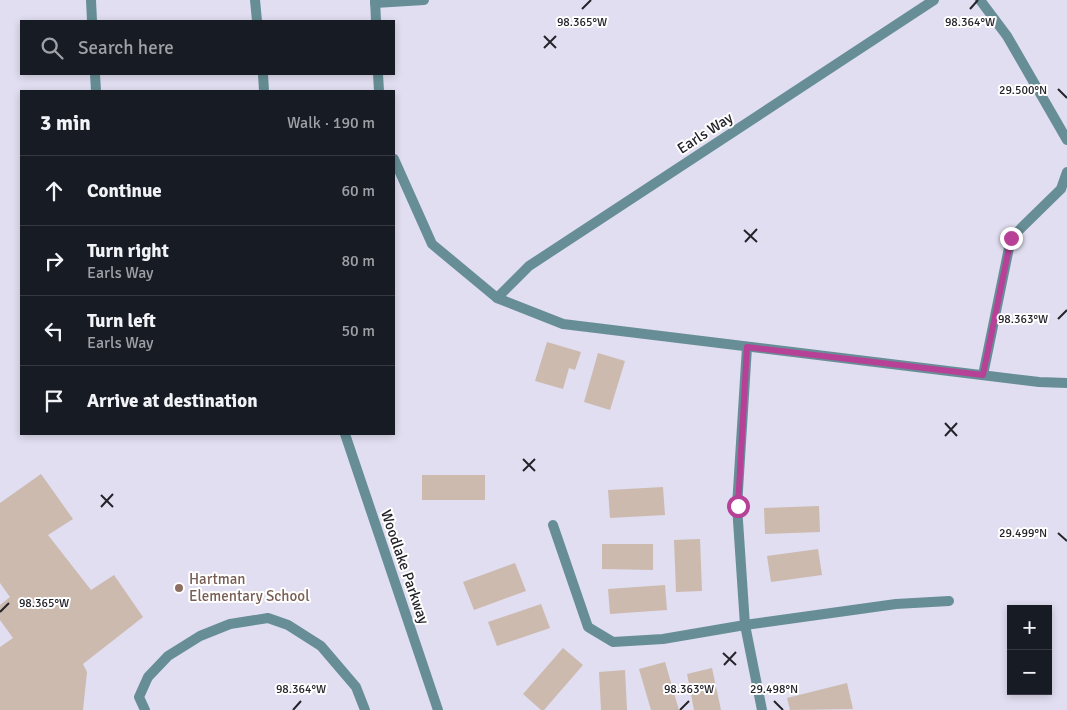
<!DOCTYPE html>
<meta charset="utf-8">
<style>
body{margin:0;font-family:Signika,sans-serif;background:#242831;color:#f1f3f6}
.controls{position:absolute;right:15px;bottom:15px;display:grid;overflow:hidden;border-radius:0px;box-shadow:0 2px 8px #0003}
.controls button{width:45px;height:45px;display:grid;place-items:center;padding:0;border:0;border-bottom:1px solid #363941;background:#171b24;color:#f1f3f6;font:25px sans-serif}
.stop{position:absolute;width:15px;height:15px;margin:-11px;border:4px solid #b74197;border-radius:50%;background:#fff}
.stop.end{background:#b74197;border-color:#fff;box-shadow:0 1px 5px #0008}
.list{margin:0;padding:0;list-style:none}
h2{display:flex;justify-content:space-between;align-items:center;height:65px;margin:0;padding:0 20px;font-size:21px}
h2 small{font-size:16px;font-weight:400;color:#9ea1a6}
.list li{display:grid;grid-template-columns:32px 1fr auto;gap:15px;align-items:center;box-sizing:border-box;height:70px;padding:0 20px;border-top:1px solid #363941}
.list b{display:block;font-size:19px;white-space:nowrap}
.list p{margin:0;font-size:16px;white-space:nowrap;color:#9ea1a6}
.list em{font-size:16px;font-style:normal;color:#9ea1a6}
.icon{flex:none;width:28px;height:28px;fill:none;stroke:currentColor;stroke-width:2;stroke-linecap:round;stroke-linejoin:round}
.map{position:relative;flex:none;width:1067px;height:710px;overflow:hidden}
.search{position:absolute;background:#171b24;box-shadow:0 2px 8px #0003;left:20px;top:20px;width:375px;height:55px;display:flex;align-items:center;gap:12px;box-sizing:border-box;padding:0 18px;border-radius:0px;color:#9ea1a6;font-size:19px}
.panel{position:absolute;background:#171b24;box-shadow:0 2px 8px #0003;left:20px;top:90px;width:375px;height:345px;border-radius:0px}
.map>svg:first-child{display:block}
.building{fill:#ccbaae}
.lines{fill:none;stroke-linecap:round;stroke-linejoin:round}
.service{stroke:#678e96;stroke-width:10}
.minor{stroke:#678e96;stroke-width:10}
.tertiary{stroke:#678e96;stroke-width:10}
.route{stroke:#b74197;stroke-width:6}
.ticks{fill:none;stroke:#24232a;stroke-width:2}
.education-dot{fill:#8d6e63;stroke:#fff;stroke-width:2}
.labels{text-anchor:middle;stroke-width:4;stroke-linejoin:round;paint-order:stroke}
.street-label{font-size:15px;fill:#24232a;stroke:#fff}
.education-label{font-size:15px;fill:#785e54;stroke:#fff;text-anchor:start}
.ticks-label{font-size:12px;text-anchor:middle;fill:#24232a;stroke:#fff;stroke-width:4;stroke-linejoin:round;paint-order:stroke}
</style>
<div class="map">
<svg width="1067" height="710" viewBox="0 0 1067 710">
<rect width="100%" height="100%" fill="#e1def1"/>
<g class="building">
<path d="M547 342 581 352 575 370 569 368 563 389 535 381Z"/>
<path d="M598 353 625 361 610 410 584 402Z"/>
<path d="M41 474 73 519 48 535 91 590 114 575 143 617 83 664 87 672 83 710H0V647L13 638 0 620V605L10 597 0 583V503Z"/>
<rect x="422" y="475" width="63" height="25"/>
<path d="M663 487 665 515 610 518 608 490Z"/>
<path d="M819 506 820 532 765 534 764 508Z"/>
<path d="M700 539 702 591 676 592 674 540Z"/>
<path d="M602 544H653V570L602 569Z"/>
<path d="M818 549 822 575 771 582 767 556Z"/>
<path d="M515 563 526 591 474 610 463 582Z"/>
<path d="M665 585 667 610 610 614 608 589Z"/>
<path d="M541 604 550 628 497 646 488 622Z"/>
<path d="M563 648 583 665 544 710H541L523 694Z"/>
<path d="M665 662 679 710H651L639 669Z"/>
<path d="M712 668 721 710H694L687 674Z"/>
<path d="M625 670 627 710H601L599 672Z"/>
<path d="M847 683 853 709 790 710 787 698Z"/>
</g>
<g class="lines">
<path class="service" d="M145 710 139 697 148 677 168 656 200 636 230 624 268 618 288 625 321 646 356 687 365 710"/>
<g class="minor">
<path d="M91 0 92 21"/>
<path d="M375 0 376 21"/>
<path d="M980 0 1007 36 1067 140"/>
<path d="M375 3 424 0"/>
<path d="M95 74 96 91"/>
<path d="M378 74 379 91"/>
<path d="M394 159 432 244 497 298 563 324 1039 382 1067 383"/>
<path d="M497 298 529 266 934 0"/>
<path d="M747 347 737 506 745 625 762 710"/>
<path d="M983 375 1011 238 1061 189 1067 172"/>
<path d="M553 525 588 627 613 642 663 639 745 625 896 604 949 601"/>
</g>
<g class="tertiary">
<path d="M255 0 257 21"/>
<path d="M263 74 264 91"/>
<path d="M345 434 438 710"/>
</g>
</g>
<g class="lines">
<path class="route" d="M738 506 747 347 983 375 1011 238"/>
</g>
<path class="ticks" d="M582 9 591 0M970 9 978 0M544 36 556 48M544 48 556 36M1058 89 1067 98M744 230 757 242M745 242 757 229M1058 319 1067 310M945 423 957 436M945 436 957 423M523 459 535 471M523 471 535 459M101 495 113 507M101 507 113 494M1058 533 1067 541M0 612 9 603M723 653 736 665M724 665 736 652M774 701 783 710M293 710 301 701M680 710 689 701"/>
<circle class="education-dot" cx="179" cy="588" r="5"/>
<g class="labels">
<g class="street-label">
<text transform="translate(705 133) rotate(-33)" y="5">Earls Way</text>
<text transform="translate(405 567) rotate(71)" y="5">Woodlake Parkway</text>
</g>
<g class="education-label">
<text x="189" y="584">Hartman<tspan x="189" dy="17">Elementary School</tspan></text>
</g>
</g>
<g class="ticks-label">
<text x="582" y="26">98.365°W</text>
<text x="970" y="26">98.364°W</text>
<text x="1023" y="94">29.500°N</text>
<text x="1023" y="323">98.363°W</text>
<text x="1023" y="537">29.499°N</text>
<text x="44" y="607">98.365°W</text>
<text x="301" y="693">98.364°W</text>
<text x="689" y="693">98.363°W</text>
<text x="774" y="693">29.498°N</text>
</g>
</svg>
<div class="controls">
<button>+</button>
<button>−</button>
</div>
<div class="stop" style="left:738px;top:506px"></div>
<div class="stop end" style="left:1011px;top:238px"></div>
<div class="search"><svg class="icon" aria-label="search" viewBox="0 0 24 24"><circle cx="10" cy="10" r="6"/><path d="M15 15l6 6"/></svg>Search here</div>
<section class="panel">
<h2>3 min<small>Walk · 190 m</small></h2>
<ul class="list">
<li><svg class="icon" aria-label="ahead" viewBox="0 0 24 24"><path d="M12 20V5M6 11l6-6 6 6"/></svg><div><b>Continue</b></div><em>60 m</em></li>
<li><svg class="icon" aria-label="right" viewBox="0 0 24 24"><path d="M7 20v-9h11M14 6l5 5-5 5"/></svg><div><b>Turn right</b><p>Earls Way</p></div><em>80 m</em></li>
<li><svg class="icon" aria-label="left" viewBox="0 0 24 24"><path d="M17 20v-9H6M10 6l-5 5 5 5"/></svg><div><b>Turn left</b><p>Earls Way</p></div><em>50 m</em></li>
<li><svg class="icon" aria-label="arrive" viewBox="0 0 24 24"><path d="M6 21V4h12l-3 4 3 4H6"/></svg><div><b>Arrive at destination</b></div></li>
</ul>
</section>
</div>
